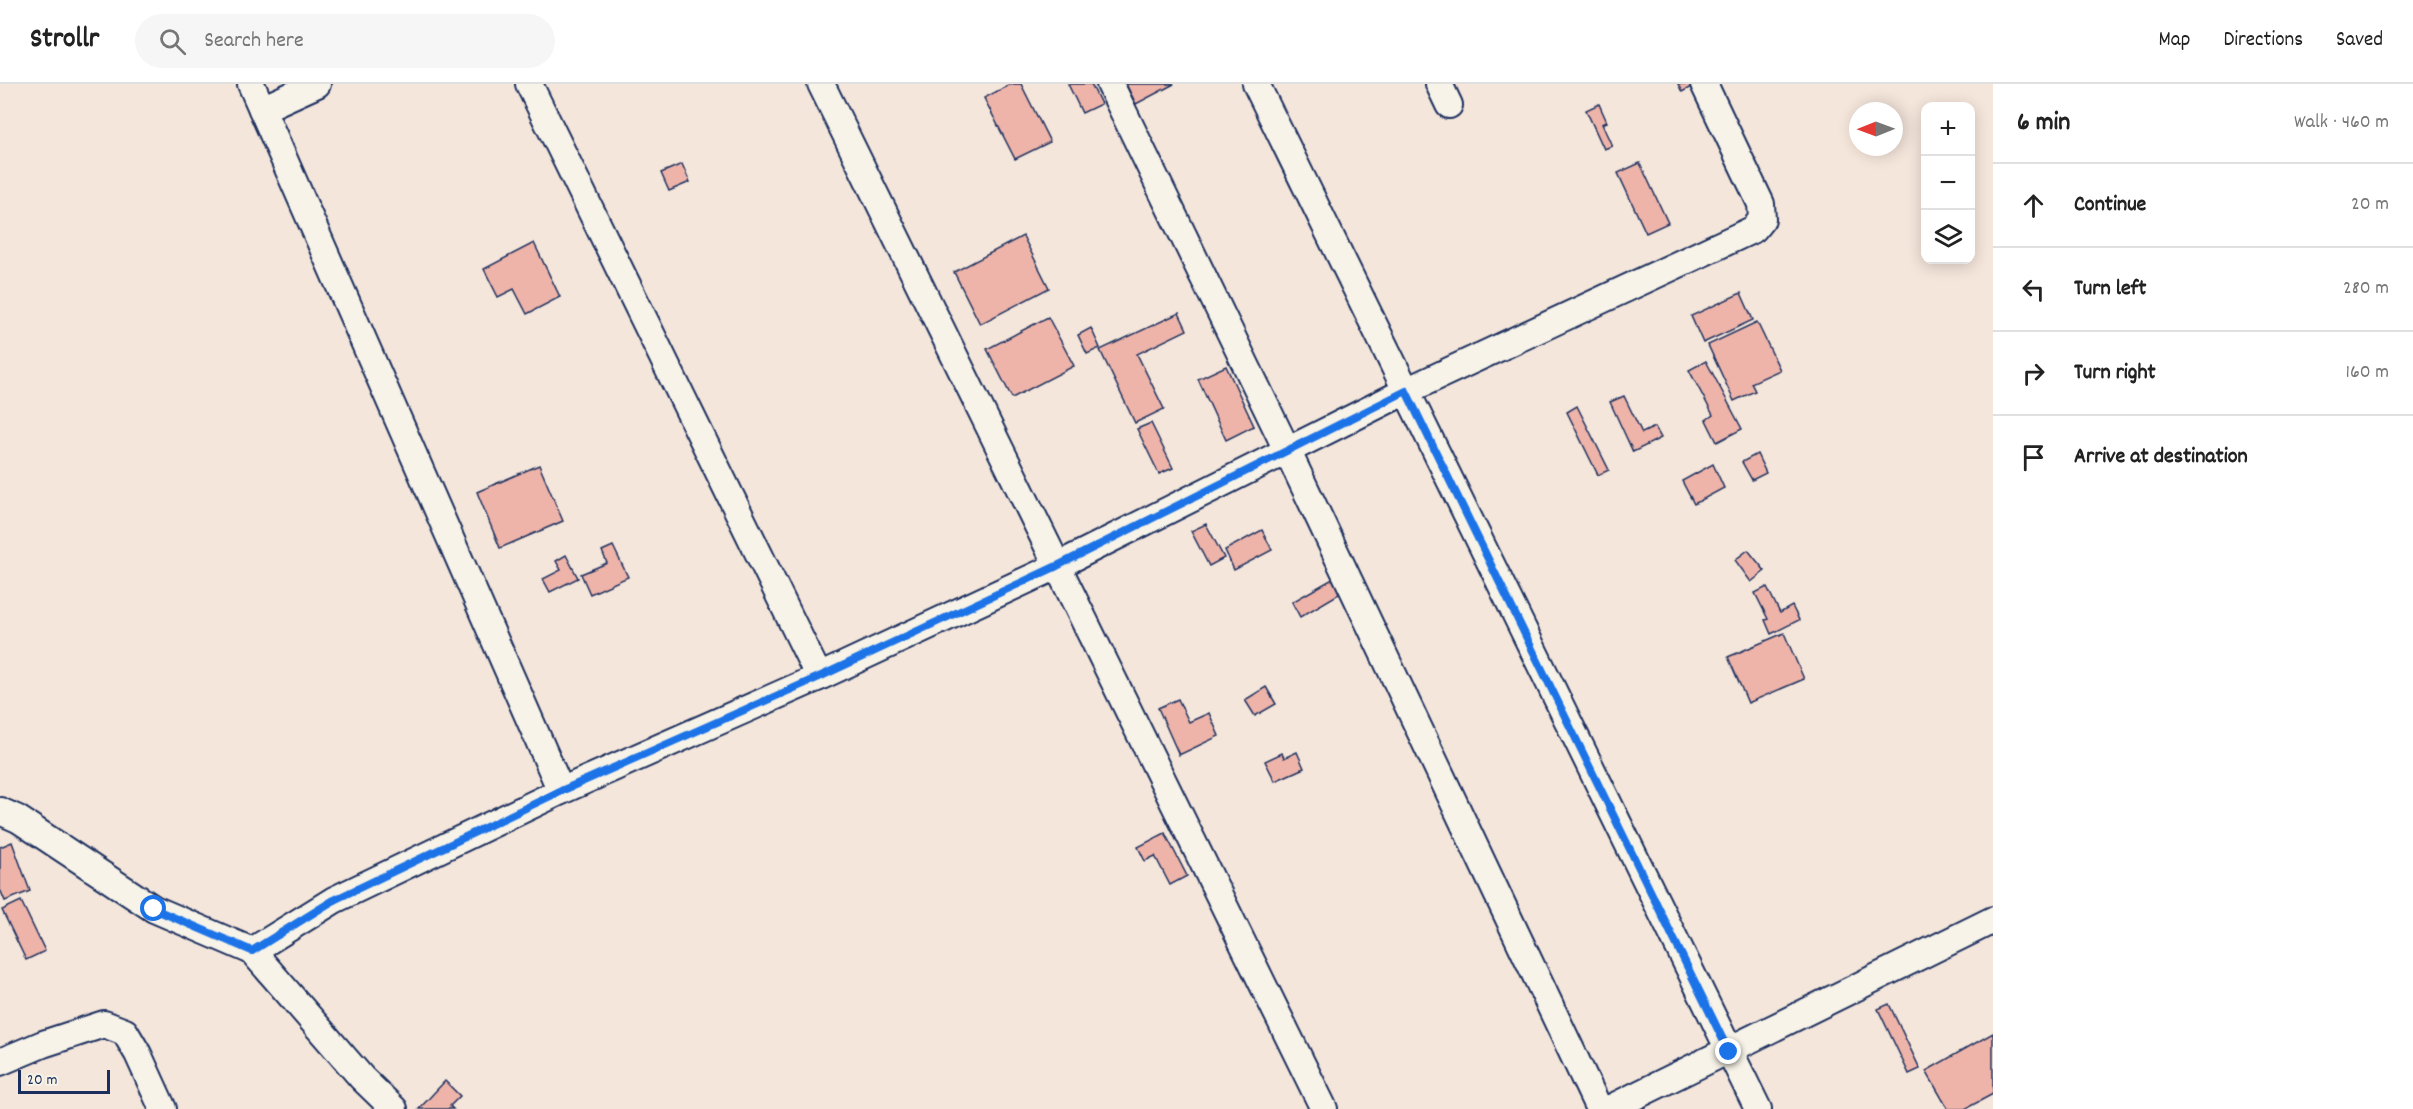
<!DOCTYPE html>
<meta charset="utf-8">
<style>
body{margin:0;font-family:Dekko,sans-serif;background:#f6f6f6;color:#222}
.controls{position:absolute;right:18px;top:18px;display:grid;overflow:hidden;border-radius:12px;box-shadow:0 3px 15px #0003}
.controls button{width:54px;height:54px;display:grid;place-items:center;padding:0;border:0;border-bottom:2px solid #e0e0e0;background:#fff;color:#222;font:30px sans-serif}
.compass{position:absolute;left:1849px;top:18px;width:54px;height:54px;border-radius:50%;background:#fff;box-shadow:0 3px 15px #0003;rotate:269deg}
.scale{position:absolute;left:18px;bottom:15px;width:92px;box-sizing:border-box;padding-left:6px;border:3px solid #1b2f5e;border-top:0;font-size:16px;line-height:21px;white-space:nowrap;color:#1b2f5e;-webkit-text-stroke:4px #f7f3e8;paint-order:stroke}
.stop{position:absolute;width:18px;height:18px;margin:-14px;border:4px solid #1a73e8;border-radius:50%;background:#fff}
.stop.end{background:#1a73e8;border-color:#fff;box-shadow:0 2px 6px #0008}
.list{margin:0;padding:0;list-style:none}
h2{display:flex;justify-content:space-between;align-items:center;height:78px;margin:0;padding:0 24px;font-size:26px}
h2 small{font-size:20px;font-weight:400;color:#767676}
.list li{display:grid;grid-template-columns:39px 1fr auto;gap:18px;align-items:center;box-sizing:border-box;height:84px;padding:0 24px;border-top:2px solid #e0e0e0}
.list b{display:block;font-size:22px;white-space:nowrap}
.list em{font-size:20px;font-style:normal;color:#767676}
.icon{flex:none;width:33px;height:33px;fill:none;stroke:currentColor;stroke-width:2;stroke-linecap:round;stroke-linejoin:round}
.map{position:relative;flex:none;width:1993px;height:1025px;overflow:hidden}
header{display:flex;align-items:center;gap:36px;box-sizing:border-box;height:84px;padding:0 30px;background:#fff;border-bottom:2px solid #e0e0e0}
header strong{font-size:28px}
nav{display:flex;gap:33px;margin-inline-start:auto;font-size:21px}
.search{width:420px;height:54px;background:#f6f6f6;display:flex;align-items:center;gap:15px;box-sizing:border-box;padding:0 21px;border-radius:33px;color:#767676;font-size:22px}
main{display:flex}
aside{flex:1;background:#fff}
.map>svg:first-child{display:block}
.building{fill:#eeb4a9;stroke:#1b2f5e;stroke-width:1.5}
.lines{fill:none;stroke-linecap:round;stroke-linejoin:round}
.minor-casing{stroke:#1b2f5e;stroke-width:30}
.minor{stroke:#f7f3e8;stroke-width:26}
.route{stroke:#1a73e8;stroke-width:8}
</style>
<header>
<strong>Strollr</strong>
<div class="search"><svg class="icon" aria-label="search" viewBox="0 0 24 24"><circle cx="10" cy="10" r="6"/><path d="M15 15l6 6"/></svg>Search here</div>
<nav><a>Map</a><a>Directions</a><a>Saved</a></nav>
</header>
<main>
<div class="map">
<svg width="1993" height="1025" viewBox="0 0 1993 1025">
<rect width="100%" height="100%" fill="#f5e6db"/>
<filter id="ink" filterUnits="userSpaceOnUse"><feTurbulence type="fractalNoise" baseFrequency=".0167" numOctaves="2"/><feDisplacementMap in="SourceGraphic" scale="12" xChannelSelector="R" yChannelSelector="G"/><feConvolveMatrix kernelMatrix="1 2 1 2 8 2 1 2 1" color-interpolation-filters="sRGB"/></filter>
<g filter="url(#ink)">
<g class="building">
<path d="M1011 0H1021L1050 58 1015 75 984 14Z"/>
<path d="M1068 0H1091L1101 20 1082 29Z"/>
<path d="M1126 0H1174L1136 20Z"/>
<path d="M1678 0H1694L1695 1 1682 8Z"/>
<path d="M1599 20 1607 38 1602 40 1612 62 1604 65 1586 26Z"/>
<path d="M1640 79 1668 139 1646 149 1618 89Z"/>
<path d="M682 80 690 98 669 107 661 89Z"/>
<path d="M1023 152 1049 204 980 240 954 188Z"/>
<path d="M534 159 560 213 527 230 514 205 498 213 484 185Z"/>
<path d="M1741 209 1753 236 1703 259 1691 232Z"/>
<path d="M1179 229 1187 246 1137 270 1164 325 1135 339 1100 266Z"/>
<path d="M1048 233 1074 282 1012 314 987 265Z"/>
<path d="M1757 238 1780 286 1751 299 1755 307 1734 317 1708 261Z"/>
<path d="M1091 244 1100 264 1087 270 1078 251Z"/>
<path d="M1706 277 1742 345 1717 358 1706 336 1713 331 1689 286Z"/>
<path d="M1226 282 1254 342 1226 356 1198 295Z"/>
<path d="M1624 312 1642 349 1655 343 1661 354 1633 368 1610 318Z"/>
<path d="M1577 322 1609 386 1598 391 1567 328Z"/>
<path d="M1151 339 1173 384 1159 390 1137 345Z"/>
<path d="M1757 370 1766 389 1752 396 1742 378Z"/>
<path d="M1713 380 1724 404 1694 420 1682 397Z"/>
<path d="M539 381 563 437 500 464 477 408Z"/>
<path d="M1206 440 1224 474 1209 482 1191 447Z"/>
<path d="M1262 446 1272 466 1234 486 1225 466Z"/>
<path d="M613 462 628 493 590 510 581 490 607 479 602 467Z"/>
<path d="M1748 466 1765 487 1751 498 1735 476Z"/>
<path d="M566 471 578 494 550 508 543 495 561 486 556 477Z"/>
<path d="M1336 493 1344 507 1300 533 1292 518Z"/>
<path d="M1767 503 1780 529 1792 522 1799 536 1771 550 1765 536 1768 535 1755 509Z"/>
<path d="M1784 549 1804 595 1748 619 1728 573Z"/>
<path d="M1266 603 1276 620 1255 632 1245 616Z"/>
<path d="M1178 615 1189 638 1209 629 1219 652 1179 671 1158 624Z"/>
<path d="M1297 668 1304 684 1275 697 1265 677 1282 669 1284 674Z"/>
<path d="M1165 749 1187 792 1170 801 1155 772 1145 777 1138 763Z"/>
<path d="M12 758 30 807 5 817 0 805V763Z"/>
<path d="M21 817 45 867 26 876 2 826Z"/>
<path d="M1889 920 1920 985 1909 990 1878 925Z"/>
<path d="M1993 949V1010L1965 1025H1948L1926 987Z"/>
<path d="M445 997 460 1012 450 1022 453 1025H419Z"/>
</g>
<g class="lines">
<defs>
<g id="minor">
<path d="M251 0 561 707"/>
<path d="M529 0 819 593"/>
<path d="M821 0 1324 1025"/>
<path d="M1110 0 1287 366 1599 1025"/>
<path d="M1256 0 1758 1025"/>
<path d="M1439 0 1449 21"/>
<path d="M262 25 317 0"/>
<path d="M0 727 18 735 154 825 252 867 362 994 394 1025"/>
<path d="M252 867 334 816 561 707 819 593 1057 482 1406 307 1754 145 1762 135 1761 120 1704 0"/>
<path d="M0 978 43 960 104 940 125 948 138 970 163 1025"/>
<path d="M1609 1025 1993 836"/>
</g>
</defs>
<use href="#minor" class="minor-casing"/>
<use href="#minor" class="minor"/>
</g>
</g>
<g class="lines" filter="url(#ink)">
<path class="route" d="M154 825 252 867 334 816 561 707 819 593 1057 482 1406 307 1729 968"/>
</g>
</svg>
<div class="controls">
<button>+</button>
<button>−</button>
<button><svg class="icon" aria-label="layers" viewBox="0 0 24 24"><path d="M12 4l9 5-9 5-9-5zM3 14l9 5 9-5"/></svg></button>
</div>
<svg class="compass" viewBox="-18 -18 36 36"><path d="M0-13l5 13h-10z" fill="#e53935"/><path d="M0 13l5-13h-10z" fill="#767676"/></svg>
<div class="scale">20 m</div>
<div class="stop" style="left:154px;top:825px"></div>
<div class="stop end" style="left:1729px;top:968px"></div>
</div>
<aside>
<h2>6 min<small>Walk · 460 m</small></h2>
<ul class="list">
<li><svg class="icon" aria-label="ahead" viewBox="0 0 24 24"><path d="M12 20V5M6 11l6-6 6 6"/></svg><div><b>Continue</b></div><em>20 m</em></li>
<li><svg class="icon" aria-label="left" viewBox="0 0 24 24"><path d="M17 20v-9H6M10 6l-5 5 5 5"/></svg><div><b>Turn left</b></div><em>280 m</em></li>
<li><svg class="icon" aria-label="right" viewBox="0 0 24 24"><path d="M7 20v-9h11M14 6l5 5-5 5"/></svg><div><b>Turn right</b></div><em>160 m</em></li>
<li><svg class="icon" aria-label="arrive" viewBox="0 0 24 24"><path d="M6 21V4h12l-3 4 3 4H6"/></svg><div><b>Arrive at destination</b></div></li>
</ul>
</aside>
</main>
